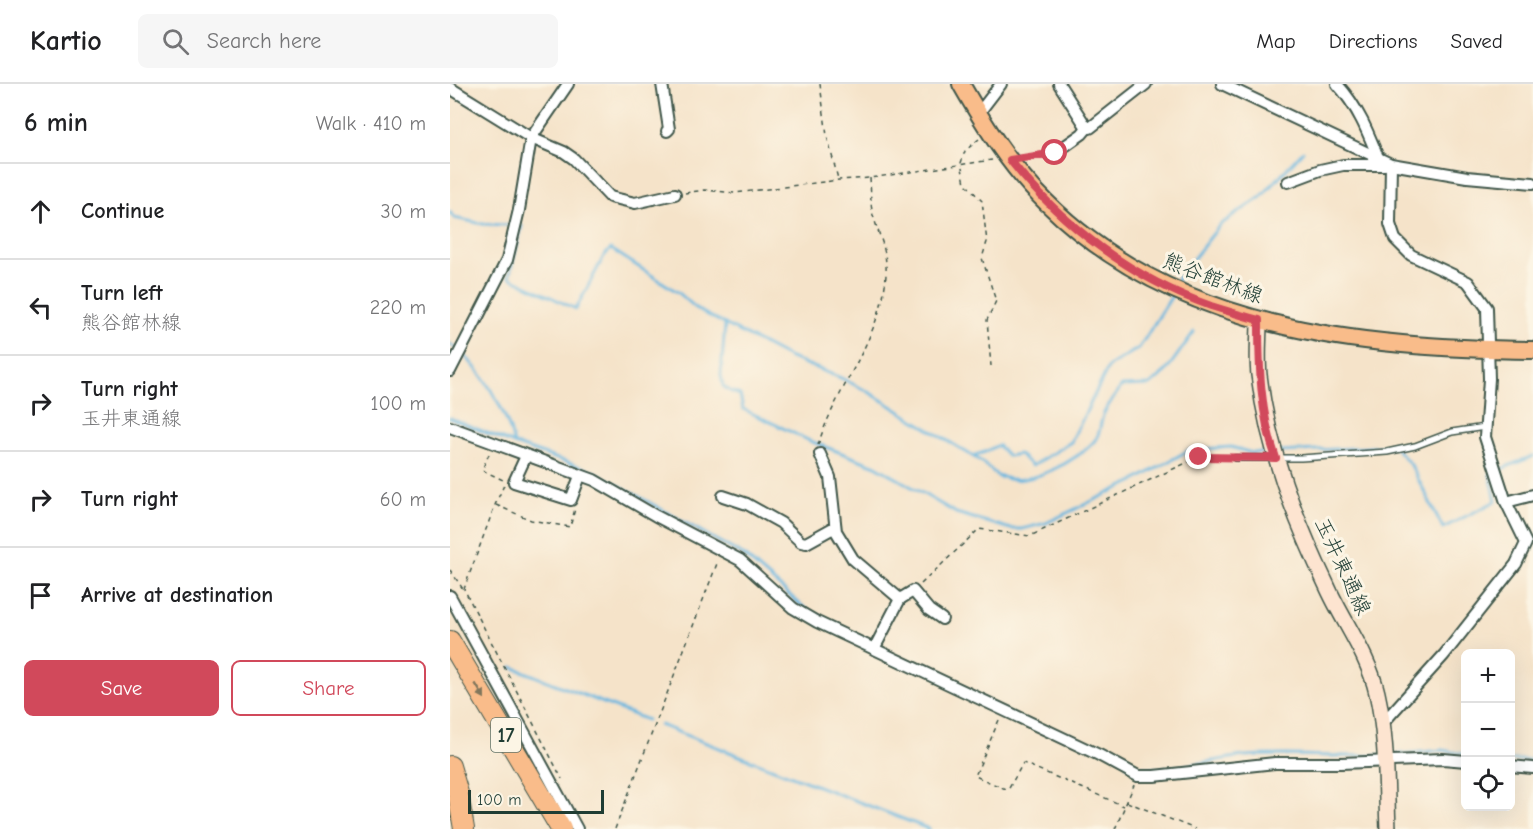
<!DOCTYPE html>
<meta charset="utf-8">
<style>
body{margin:0;font-family:"Comic Neue","Klee One",sans-serif;background:#f6f6f6;color:#202124}
.controls{position:absolute;right:18px;bottom:18px;display:grid;overflow:hidden;border-radius:9px;box-shadow:0 6px 24px #0002}
.controls button{width:54px;height:54px;display:grid;place-items:center;padding:0;border:0;border-bottom:2px solid #e0e0e0;background:#fff;color:#202124;font:30px sans-serif}
.scale{position:absolute;left:18px;bottom:15px;width:136px;box-sizing:border-box;padding-left:6px;border:3px solid #1f3d34;border-top:0;font-size:16px;line-height:21px;white-space:nowrap;color:#1f3d34;-webkit-text-stroke:4px #fcf5e5;paint-order:stroke}
.stop{position:absolute;width:18px;height:18px;margin:-14px;border:4px solid #d1495b;border-radius:50%;background:#fff}
.stop.end{background:#d1495b;border-color:#fff;box-shadow:0 2px 6px #0008}
.list{margin:0;padding:0;list-style:none}
h2{display:flex;justify-content:space-between;align-items:center;height:78px;margin:0;padding:0 24px;font-size:26px}
h2 small{font-size:20px;font-weight:400;color:#757577}
.list li{display:grid;grid-template-columns:39px 1fr auto;gap:18px;align-items:center;box-sizing:border-box;height:96px;padding:0 24px;border-top:2px solid #e0e0e0}
.list b{display:block;font-size:22px;white-space:nowrap}
.list p{margin:0;font-size:20px;white-space:nowrap;color:#757577}
.list em{font-size:20px;font-style:normal;color:#757577}
.actions{display:flex;gap:12px;padding:18px 24px}
.actions a{flex:1;padding:14px 0;border:2px solid #d1495b;border-radius:9px;text-align:center;font-size:21px;color:#d1495b}
.actions .main{background:#d1495b;color:#fff}
.icon{flex:none;width:33px;height:33px;fill:none;stroke:currentColor;stroke-width:2;stroke-linecap:round;stroke-linejoin:round}
.map{position:relative;flex:none;width:1083px;height:745px;overflow:hidden}
header{display:flex;align-items:center;gap:36px;box-sizing:border-box;height:84px;padding:0 30px;background:#fff;border-bottom:2px solid #e0e0e0}
header strong{font-size:28px}
nav{display:flex;gap:33px;margin-inline-start:auto;font-size:21px}
.search{width:420px;height:54px;background:#f6f6f6;display:flex;align-items:center;gap:15px;box-sizing:border-box;padding:0 21px;border-radius:9px;color:#757577;font-size:22px}
main{display:flex}
aside{flex:1;background:#fff}
.map>svg:first-child{display:block}
.lines{fill:none;stroke-linecap:round;stroke-linejoin:round}
.stream{stroke:#64b5df;stroke-width:3}
.lane-casing{stroke:#3f564a;stroke-width:8}
.street-casing{stroke:#3f564a;stroke-width:14}
.secondary-casing{stroke:#3f564a;stroke-width:18}
.primary-casing{stroke:#3f564a;stroke-width:20}
.highway-casing{stroke:#3f564a;stroke-width:22}
.path{stroke:#3f564a;stroke-width:1.5;stroke-dasharray:4.5 4.5;stroke-linecap:butt}
.lane{stroke:#fff;stroke-width:5}
.street{stroke:#fff;stroke-width:10}
.secondary{stroke:#fde4d0;stroke-width:15}
.primary{stroke:#f9bc8a;stroke-width:16}
.highway{stroke:#f9bc8a;stroke-width:20}
.oneway{fill:#81765b}
.route{stroke:#d1495b;stroke-width:8}
.labels{text-anchor:middle;stroke-width:6;stroke-linejoin:round;paint-order:stroke}
.shield{fill:#fcf5e5;stroke:#617469;stroke-width:1.5}
.shield-label{font-size:20px;font-weight:bold;fill:#1f3d34}
.street-label{font-size:21px;fill:#1f3d34;stroke:#fcf5e5}
</style>
<header>
<strong>Kartio</strong>
<div class="search"><svg class="icon" aria-label="search" viewBox="0 0 24 24"><circle cx="10" cy="10" r="6"/><path d="M15 15l6 6"/></svg>Search here</div>
<nav><a>Map</a><a>Directions</a><a>Saved</a></nav>
</header>
<main>
<aside>
<h2>6 min<small>Walk · 410 m</small></h2>
<ul class="list">
<li><svg class="icon" aria-label="ahead" viewBox="0 0 24 24"><path d="M12 20V5M6 11l6-6 6 6"/></svg><div><b>Continue</b></div><em>30 m</em></li>
<li><svg class="icon" aria-label="left" viewBox="0 0 24 24"><path d="M17 20v-9H6M10 6l-5 5 5 5"/></svg><div><b>Turn left</b><p>熊谷館林線</p></div><em>220 m</em></li>
<li><svg class="icon" aria-label="right" viewBox="0 0 24 24"><path d="M7 20v-9h11M14 6l5 5-5 5"/></svg><div><b>Turn right</b><p>玉井東通線</p></div><em>100 m</em></li>
<li><svg class="icon" aria-label="right" viewBox="0 0 24 24"><path d="M7 20v-9h11M14 6l5 5-5 5"/></svg><div><b>Turn right</b></div><em>60 m</em></li>
<li><svg class="icon" aria-label="arrive" viewBox="0 0 24 24"><path d="M6 21V4h12l-3 4 3 4H6"/></svg><div><b>Arrive at destination</b></div></li>
</ul>
<div class="actions"><a class="main">Save</a><a>Share</a></div>
</aside>
<div class="map">
<svg width="1083" height="745" viewBox="0 0 1083 745">
<rect width="100%" height="100%" fill="#fcf5e5"/>
<filter id="ink" filterUnits="userSpaceOnUse"><feTurbulence type="fractalNoise" baseFrequency=".0167" numOctaves="2"/><feDisplacementMap in="SourceGraphic" scale="12" xChannelSelector="R" yChannelSelector="G"/><feConvolveMatrix kernelMatrix="1 2 1 2 8 2 1 2 1" color-interpolation-filters="sRGB"/></filter>
<filter id="wash" filterUnits="userSpaceOnUse"><feTurbulence type="fractalNoise" baseFrequency=".008" numOctaves="4" result="noise"/><feDisplacementMap in="SourceGraphic" scale="24" xChannelSelector="R" yChannelSelector="G"/><feGaussianBlur stdDeviation="1.35" result="paint"/><feColorMatrix in="noise" values="0 0 0 0 0 0 0 0 0 0 0 0 0 0 0 0 0 1.4 0 .05"/><feComposite in="paint" operator="in"/></filter>
<g filter="url(#wash)">
<rect width="100%" height="100%" fill="#f5e3c9"/>
<g class="lines">
<g class="stream">
<path d="M0 128 4 134 33 140 57 141"/>
<path d="M72 142 59 193 126 225 154 172 161 165 229 209 248 226 338 273 391 294 417 307 532 378 550 394 551 392C574 406 631 375 646 355 651 348 650 337 654 329 659 319 666 310 672 302L700 301 716 287 744 248"/>
<path d="M726 201 728 194 770 141 811 113 853 67"/>
<path d="M275 240 271 291 273 302 280 307 290 311 293 325 360 357 426 382 506 429 561 445H572L596 439 686 396 739 366 781 363 802 369 819 368"/>
<path d="M0 260C29 279 57 327 64 360"/>
<path d="M0 334 64 360 145 388 293 471 358 527"/>
<path d="M829 368 944 362 961 381 993 444 1046 417 1040 390 1043 389"/>
<path d="M522 372 535 368 548 361 558 372 569 370 582 382 621 358 659 282 689 264 723 210"/>
<path d="M1049 386 1083 372"/>
<path d="M62 583 197 636"/>
<path d="M210 641 479 745"/>
<path d="M940 671 992 666 1016 670"/>
<path d="M1060 676H1083"/>
<path d="M677 681C713 692 759 675 796 672 841 669 886 674 930 671"/>
</g>
</g>
</g>
<g filter="url(#ink)">
<g class="lines">
<defs>
<path id="lane" d="M786 374H851L937 368 965 362 1002 348 1035 343"/>
<g id="street">
<path d="M212 0 219 45 217 47"/>
<path d="M609 0 637 44H640L696 0"/>
<path d="M772 0 941 80 1017 93 1083 99"/>
<path d="M887 0C908 23 918 48 929 76"/>
<path d="M0 4 81 54 114 68 124 75 160 113 185 119 225 110"/>
<path d="M528 30 551 0"/>
<path d="M605 69 632 50 637 44"/>
<path d="M838 98 870 86 893 81H935"/>
<path d="M0 287 57 176 69 126 81 54 118 0"/>
<path d="M0 343 144 396 206 432 290 476 343 524 367 538 649 671 688 692H704L825 679H891L993 675 1016 677"/>
<path d="M370 370 380 393 386 447 403 475 450 515"/>
<path d="M76 372 64 398 121 416 130 392"/>
<path d="M273 412 297 420 331 439 351 458 356 459 385 443"/>
<path d="M1056 418 1083 411"/>
<path d="M0 512 127 745"/>
<path d="M424 565 450 515 463 507 479 526 492 535"/>
<path d="M932 640 994 571 1066 480 1076 459 1056 418 1035 353 1039 295 1037 224 1018 198 961 171 945 155 940 140 941 80"/>
<path d="M1060 682 1083 684"/>
</g>
<path id="secondary" d="M809 236C809 254 807 273 809 291 818 366 845 435 877 502 893 538 918 570 927 609 937 653 936 700 938 745"/>
<path id="primary" d="M511 0C535 42 561 84 596 118 725 246 910 264 1083 266"/>
<g id="highway">
<path d="M0 557 111 745"/>
<path d="M0 682 8 709 14 745"/>
</g>
</defs>
<use href="#lane" class="lane-casing"/>
<use href="#street" class="street-casing"/>
<use href="#secondary" class="secondary-casing"/>
<use href="#primary" class="primary-casing"/>
<use href="#highway" class="highway-casing"/>
<g class="path">
<path d="M370 0 377 52 388 95"/>
<path d="M529 55 515 67 511 79 515 99 532 117 537 158 532 174 546 217 537 236 541 282"/>
<path d="M574 74 596 71"/>
<path d="M235 109 254 106 285 109 389 96 420 94 542 76"/>
<path d="M368 361C386 303 433 252 436 190 437 164 430 155 423 131 420 120 421 106 420 94"/>
<path d="M39 370 32 386 53 396"/>
<path d="M54 401 45 421 14 505 112 695"/>
<path d="M46 421 81 436 120 443 125 425"/>
<path d="M0 486 13 505"/>
<path d="M471 500 529 445 580 452 749 373 780 374"/>
<path d="M549 636 525 692 558 706 573 679 674 722"/>
<path d="M677 718 745 745"/>
<path d="M165 745 268 477"/>
<path d="M665 745 684 701"/>
</g>
<use href="#lane" class="lane"/>
<use href="#street" class="street"/>
<use href="#secondary" class="secondary"/>
<use href="#primary" class="primary"/>
<use href="#highway" class="highway"/>
</g>
<defs><path id="oneway-solid" d="M-6-.8H1V-3.2L6.5 0L1 3.2V.8H-6Z" transform="scale(1.5)"/></defs>
<use class="oneway" href="#oneway-solid" transform="translate(30 607) rotate(59)"/>
</g>
<g class="lines" filter="url(#ink)">
<path class="route" d="M605 69 560 76C612 141 681 194 761 222 777 227 793 232 809 236 809 283 810 329 826 374L749 373"/>
</g>
<g class="labels">
<rect class="shield" x="41" y="634" width="30" height="34" rx="4.5"/>
<g class="shield-label">
<text x="56" y="658">17</text>
</g>
<g class="street-label">
<text transform="translate(763 194) rotate(21)" y="7">熊谷館林線</text>
<text transform="translate(893 482) rotate(65)" y="7">玉井東通線</text>
</g>
</g>
</svg>
<div class="controls">
<button>+</button>
<button>−</button>
<button><svg class="icon" aria-label="locate" viewBox="0 0 24 24"><circle cx="12" cy="12" r="6"/><path d="M12 2v4M12 18v4M2 12h4M18 12h4"/></svg></button>
</div>
<div class="scale">100 m</div>
<div class="stop" style="left:605px;top:69px"></div>
<div class="stop end" style="left:749px;top:373px"></div>
</div>
</main>
